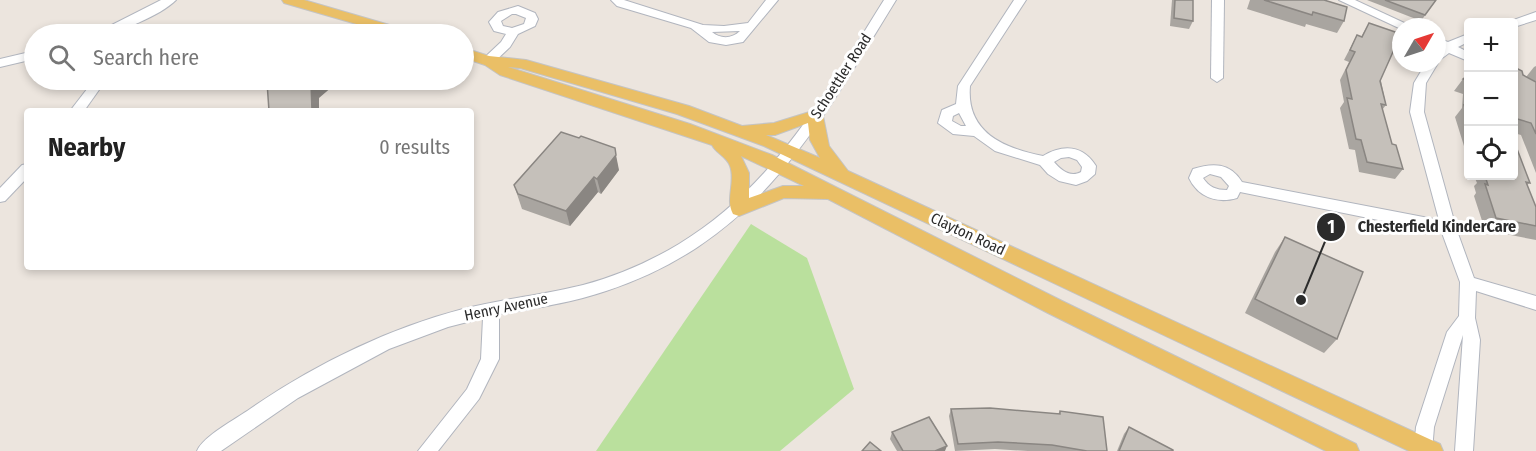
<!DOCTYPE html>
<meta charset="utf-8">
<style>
body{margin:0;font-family:"Fira Sans Condensed",sans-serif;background:#f6f6f6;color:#222}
.controls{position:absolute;right:18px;top:18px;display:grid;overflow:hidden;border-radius:6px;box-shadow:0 3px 9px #0003}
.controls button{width:54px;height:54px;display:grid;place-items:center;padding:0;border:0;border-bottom:2px solid #e0e0e0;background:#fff;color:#222;font:30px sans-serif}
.compass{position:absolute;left:1392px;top:18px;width:54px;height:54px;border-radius:50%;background:#fff;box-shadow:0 3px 9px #0003;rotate:51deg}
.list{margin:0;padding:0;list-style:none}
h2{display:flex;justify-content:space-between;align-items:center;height:78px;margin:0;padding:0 24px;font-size:26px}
h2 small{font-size:20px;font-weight:400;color:#767676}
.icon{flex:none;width:33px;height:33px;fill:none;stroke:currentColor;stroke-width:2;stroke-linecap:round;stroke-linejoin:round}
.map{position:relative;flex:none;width:1536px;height:451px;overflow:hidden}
.search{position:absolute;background:#fff;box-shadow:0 3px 9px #0003;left:24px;top:24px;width:450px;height:66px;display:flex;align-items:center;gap:15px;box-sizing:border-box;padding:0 21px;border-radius:33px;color:#767676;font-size:22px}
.panel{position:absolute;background:#fff;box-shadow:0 3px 9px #0003;left:24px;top:108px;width:450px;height:162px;border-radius:6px}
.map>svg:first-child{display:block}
.green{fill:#bae09d}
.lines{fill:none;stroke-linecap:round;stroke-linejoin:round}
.minor-casing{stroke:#b1b5be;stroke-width:2}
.major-casing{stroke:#c4c4c4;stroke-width:2}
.minor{fill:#fff;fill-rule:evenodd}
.major{fill:#eabf66;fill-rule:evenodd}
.wall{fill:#a9a5a0}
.shaded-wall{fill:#8a8682}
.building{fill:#c5c0ba;stroke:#8a8682;stroke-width:1.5}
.labels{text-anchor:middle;stroke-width:6;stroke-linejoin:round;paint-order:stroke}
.street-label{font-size:15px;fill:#2b2b2b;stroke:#fff}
.leader{fill:none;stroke:#2b2b2b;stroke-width:2}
.callout-dot{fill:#2b2b2b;stroke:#fff;stroke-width:2}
.mark-label{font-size:18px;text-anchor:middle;font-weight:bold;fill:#fff}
.callout-label{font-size:16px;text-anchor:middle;font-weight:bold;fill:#2b2b2b;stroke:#fff;stroke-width:6;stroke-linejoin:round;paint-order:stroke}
</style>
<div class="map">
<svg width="1536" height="451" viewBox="0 0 1536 451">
<rect width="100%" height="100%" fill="#ece5de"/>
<path class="green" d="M751 224 807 258 854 389 780 451H596Z"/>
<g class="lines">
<defs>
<g id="minor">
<path d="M161 0H176C161 15 114 36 94 34Z"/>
<path d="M611 0H624L703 25 724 26 748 23 766 0H778L743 42 726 45 709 42 691 28 617 6ZM740 31C732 39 720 39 712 32Z"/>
<path d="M884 0H896C817 128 758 241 606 291 571 303 535 308 499 314V359L479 399 438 451H418L467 389 481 359 483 318 448 327 389 349 298 398 221 451H197C203 436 236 419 250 409 314 365 387 329 463 309 502 299 543 295 583 285 617 276 649 262 679 244 774 187 827 91 884 0Z"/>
<path d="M1014 0H1026L970 86C966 132 1003 148 1043 156 1063 144 1083 145 1096 166L1095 174 1087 181 1076 185 1059 181 1048 174 1040 165 995 151 974 136 953 134 938 123 942 110 956 104 958 86ZM959 113 966 126H961L952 121 953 116ZM1069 157 1077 160 1082 167 1081 172C1070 178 1061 170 1054 162L1061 158Z"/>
<path d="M1212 0H1224L1223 78 1217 82 1211 78Z"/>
<path d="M1339 0H1355L1413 27 1401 29Z"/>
<path d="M518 6 535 13 538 19 535 26 518 34 510 47 492 64H484L482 61 484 58 501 42 506 34 494 31 489 22 498 12ZM512 14H516L526 18 524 24 512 28 503 26 501 21Z"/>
<path d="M1536 12V20L1514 27V22H1508Z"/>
<path d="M1468 34V42L1458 47 1468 52V61L1449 53 1437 62 1438 63 1426 83 1424 112 1456 228 1474 278 1536 296V310L1476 291 1475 318 1480 340 1473 451H1455L1463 335 1434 427 1432 451H1414L1416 427 1447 332 1459 316 1460 282 1442 233 1240 192 1237 198C1217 204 1198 197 1189 178L1193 169C1212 163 1230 162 1242 182L1439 220 1410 112 1414 83 1426 63H1437V51L1440 48 1437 47V38L1448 42ZM1210 174 1221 177 1229 186 1227 190C1216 190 1209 187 1203 178Z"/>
<path d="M34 51V59L0 67V59Z"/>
<path d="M94 80H106L84 111H70Z"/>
<path d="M27 164V178L5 201 0 202V188L22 165Z"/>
</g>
<g id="major">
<path d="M282 0H304L410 31 412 34H391L284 3Z"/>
<path d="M464 48 489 56 526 60 689 106 742 126 774 123 816 110 822 111 829 146 848 171 1440 444 1443 451H1409L764 146 677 114 520 68 508 67 690 124 772 155 1062 301 1356 444 1359 451H1326L1048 313 828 199 784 198 739 216 733 214C725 200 736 181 730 166 727 157 716 153 712 145L500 75 485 65 464 58ZM808 123 810 140 820 158 766 135H775ZM741 156 804 186H783L749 198V173Z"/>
</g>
</defs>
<use href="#minor" class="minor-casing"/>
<use href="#major" class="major-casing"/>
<use href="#minor" class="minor"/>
<use href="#major" class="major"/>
</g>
<g class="wall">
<path d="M1172 0H1193V21L1189 29 1170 26Z"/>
<path d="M1250 0H1324L1344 21 1337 33 1306 24 1305 27 1247 9Z"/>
<path d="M1367 0H1436L1421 21Z"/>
<path d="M1369 23 1386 105 1382 110 1392 144 1403 169 1395 179 1359 172 1355 150 1349 149 1340 108 1344 102 1340 80 1349 62 1344 60 1357 35 1361 37Z"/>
<path d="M1536 66V173L1521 135 1514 133V67L1526 77 1534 67Z"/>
<path d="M1468 75V159L1455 117 1462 108 1463 94 1454 91 1463 79Z"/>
<path d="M619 170 601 194 598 192 570 226 522 209 514 185Z"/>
<path d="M1474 176H1514L1530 183 1527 185 1536 207V240L1485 230 1474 196 1476 193 1474 186 1477 183Z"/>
<path d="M1285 237 1337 339 1324 353 1245 313 1275 252Z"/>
<path d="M951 409 1058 414 1060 411 1107 451H1028L995 449 955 451 949 416Z"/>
<path d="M1129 427 1173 451H1117L1124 434Z"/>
<path d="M892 432 945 451H897L890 439Z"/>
</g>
<g class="shaded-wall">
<path d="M315 80H340L319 98V111H312L311 83Z"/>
<path d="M616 155 619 170 601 194 597 179Z"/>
<path d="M594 177 598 192 570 226 566 211Z"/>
<path d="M947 446 945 451H935Z"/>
</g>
<g class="building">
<path d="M1175 0H1193V21L1174 18Z"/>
<path d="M1264 0H1324L1347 7 1344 21 1313 12 1312 15Z"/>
<path d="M1385 0H1436L1425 15Z"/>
<path d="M1369 23 1401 34 1380 81 1386 105 1381 104 1392 144 1396 145 1403 169 1367 162 1361 140 1356 139 1347 98 1352 99 1346 70 1355 52 1350 50 1357 35 1362 37Z"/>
<path d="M1514 67 1522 71 1523 75 1536 82V134L1531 123 1514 118Z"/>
<path d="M1468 75V81L1463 79Z"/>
<path d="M271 80H315L311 83 312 111H269L267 82Z"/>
<path d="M1464 105 1468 106V117Z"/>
<path d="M561 132 579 138 581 136 615 148 616 155 597 179 594 177 566 211 518 194 514 185Z"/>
<path d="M1514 141 1530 183 1526 182 1536 207V226L1496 218 1485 184 1488 185 1485 176H1514Z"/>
<path d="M1285 237 1363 272 1337 339 1255 299Z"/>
<path d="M990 408 1060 414V411L1103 417 1107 451H1087L1052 445 998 442 958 444 951 409Z"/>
<path d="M929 417 947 446 935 451H903L892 432Z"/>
<path d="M1129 427 1173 450V451H1119Z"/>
<path d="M870 442 881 451H862Z"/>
</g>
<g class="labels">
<g class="street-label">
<text transform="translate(841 76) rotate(-57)" y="5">Schoettler Road</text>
<text transform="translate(968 234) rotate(25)" y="5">Clayton Road</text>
<text transform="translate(506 307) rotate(-12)" y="5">Henry Avenue</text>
</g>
</g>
<path class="leader" d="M1301 300L1331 227"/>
<g class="callout-dot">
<circle cx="1301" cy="300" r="6"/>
<circle cx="1331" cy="227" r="15"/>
</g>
<g class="mark-label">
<text x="1331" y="233">1</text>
</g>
<g class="callout-label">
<text x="1437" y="232">Chesterfield KinderCare</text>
</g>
</svg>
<div class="controls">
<button>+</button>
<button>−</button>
<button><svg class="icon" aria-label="locate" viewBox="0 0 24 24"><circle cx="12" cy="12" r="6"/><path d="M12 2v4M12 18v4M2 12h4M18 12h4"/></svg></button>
</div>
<svg class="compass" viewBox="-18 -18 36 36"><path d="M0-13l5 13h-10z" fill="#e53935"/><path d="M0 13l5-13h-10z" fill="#767676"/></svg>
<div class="search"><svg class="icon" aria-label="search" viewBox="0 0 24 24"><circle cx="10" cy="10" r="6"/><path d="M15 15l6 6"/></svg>Search here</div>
<section class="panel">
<h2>Nearby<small>0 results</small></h2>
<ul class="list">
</ul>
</section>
</div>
